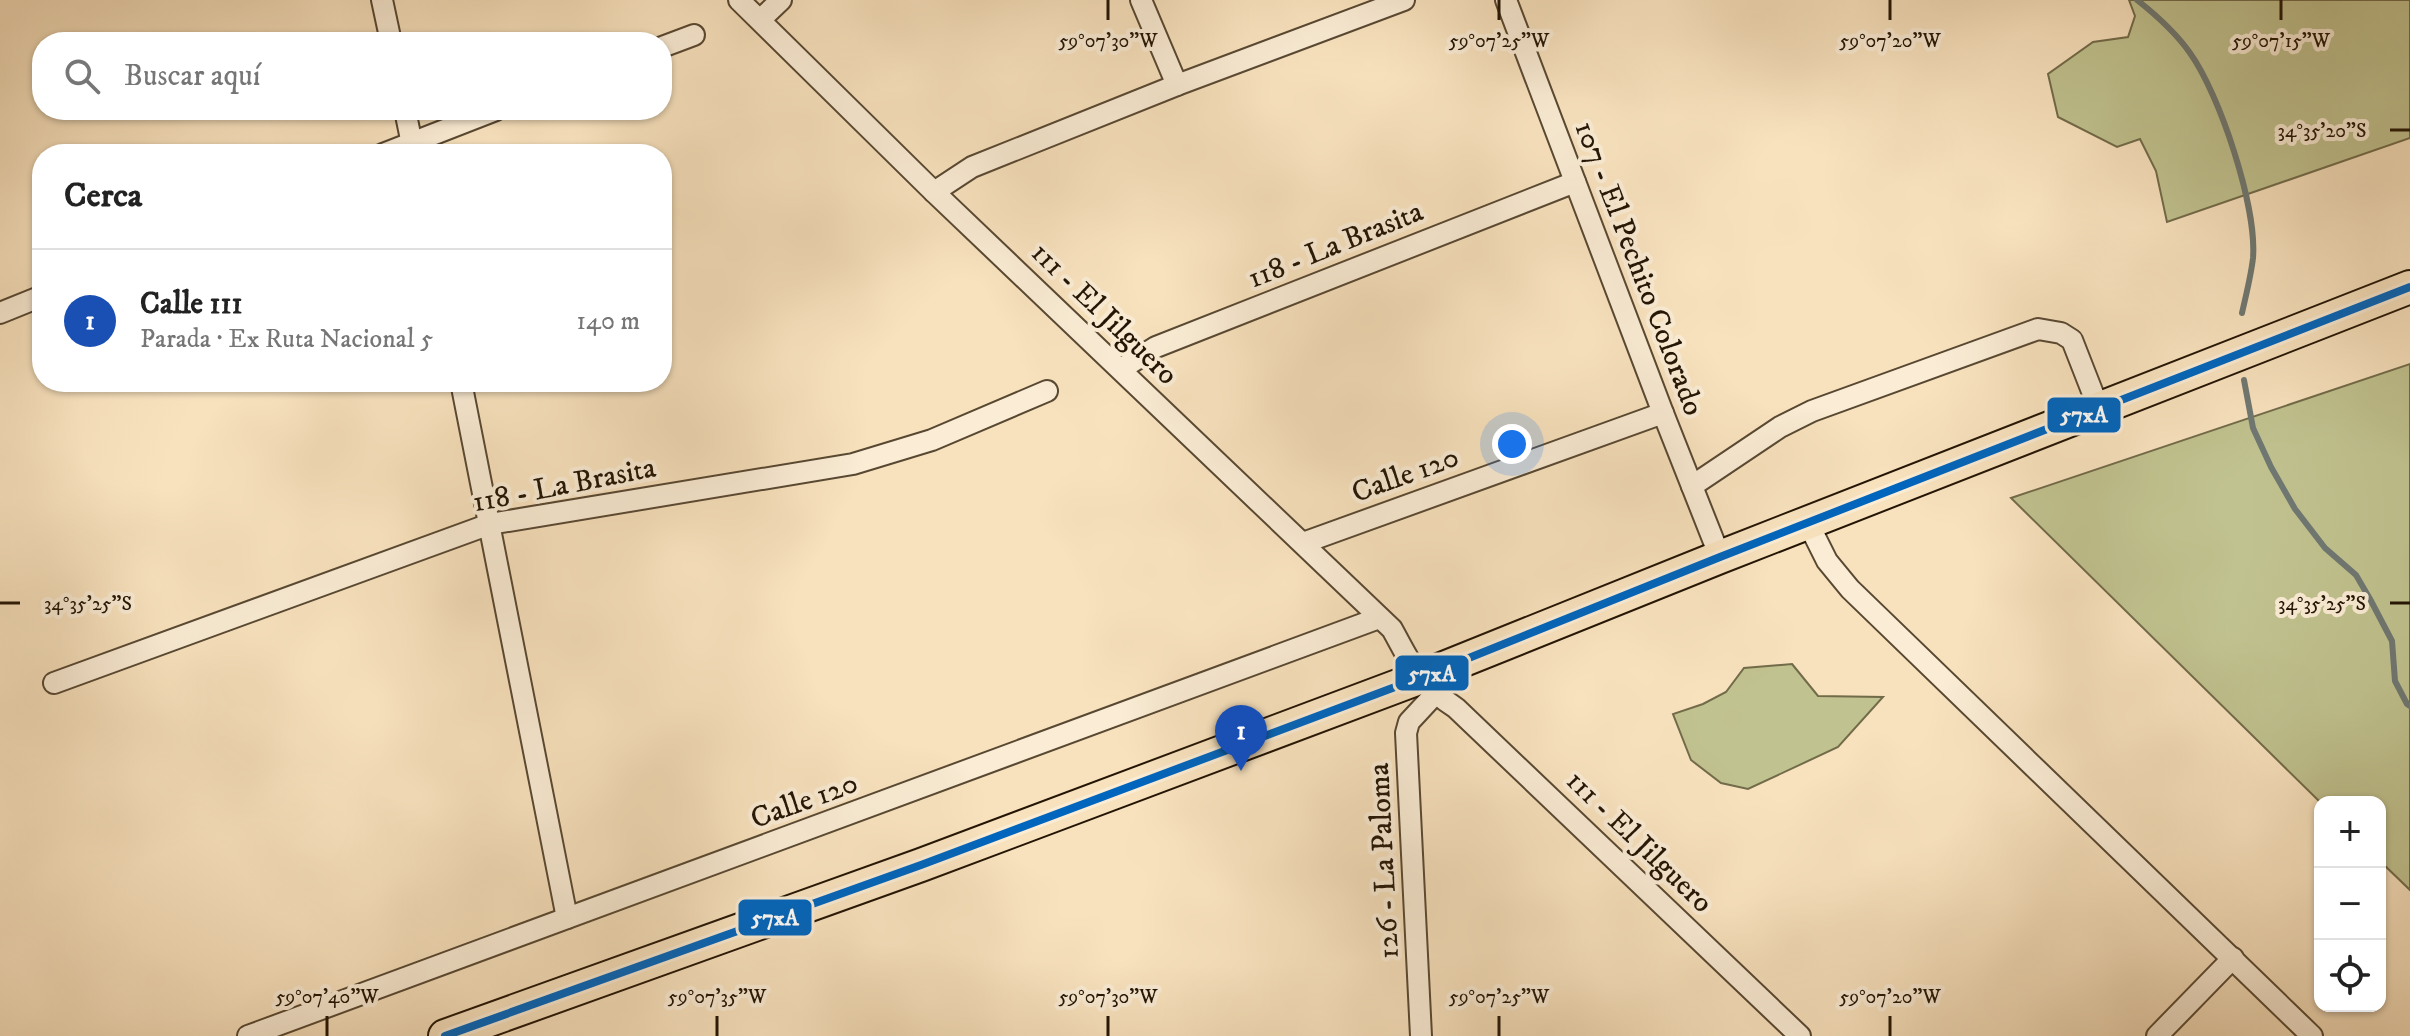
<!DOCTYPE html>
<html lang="es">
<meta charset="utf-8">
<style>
body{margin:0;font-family:"IM FELL DW Pica",serif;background:#f6f6f6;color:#222}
.controls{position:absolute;right:24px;bottom:24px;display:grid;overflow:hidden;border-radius:16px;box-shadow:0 2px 6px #0004}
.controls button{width:72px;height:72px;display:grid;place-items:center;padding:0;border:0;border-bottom:2px solid #e0e0e0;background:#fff;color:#222;font:40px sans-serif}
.you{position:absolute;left:1512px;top:444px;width:28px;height:28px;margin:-20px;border:6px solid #fff;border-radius:50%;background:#1a73e8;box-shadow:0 0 0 12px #1a73e833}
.badge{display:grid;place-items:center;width:52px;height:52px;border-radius:50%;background:#2563eb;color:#fff;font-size:26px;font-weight:700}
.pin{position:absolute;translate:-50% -66px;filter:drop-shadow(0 2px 4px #0008)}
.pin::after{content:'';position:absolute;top:42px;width:28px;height:24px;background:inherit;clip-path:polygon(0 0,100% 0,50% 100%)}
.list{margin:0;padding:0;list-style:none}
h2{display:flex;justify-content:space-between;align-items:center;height:104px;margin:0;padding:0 32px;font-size:34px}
h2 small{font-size:26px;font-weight:400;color:#767676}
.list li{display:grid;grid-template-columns:52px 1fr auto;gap:24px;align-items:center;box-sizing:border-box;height:144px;padding:0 32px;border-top:2px solid #e0e0e0}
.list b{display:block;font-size:30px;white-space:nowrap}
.list p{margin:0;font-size:26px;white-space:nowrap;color:#767676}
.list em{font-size:26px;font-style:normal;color:#767676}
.icon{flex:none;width:44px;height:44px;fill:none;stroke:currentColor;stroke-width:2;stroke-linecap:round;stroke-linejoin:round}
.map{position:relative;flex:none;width:2410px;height:1036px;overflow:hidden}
.search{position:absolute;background:#fff;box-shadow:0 2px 6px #0004;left:32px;top:32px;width:640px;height:88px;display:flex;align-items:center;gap:20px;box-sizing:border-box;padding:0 28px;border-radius:32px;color:#767676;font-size:30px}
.panel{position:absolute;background:#fff;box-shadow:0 2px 6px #0004;left:32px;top:144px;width:640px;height:248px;border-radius:32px}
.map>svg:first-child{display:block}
.green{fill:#c0c28f;stroke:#726b4a;stroke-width:2}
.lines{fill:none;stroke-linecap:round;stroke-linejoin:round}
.stream{stroke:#6f7872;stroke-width:6}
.street-casing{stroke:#584832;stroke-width:24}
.primary-casing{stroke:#231404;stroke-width:36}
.street{stroke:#faecd5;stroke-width:20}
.primary{stroke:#f8e2be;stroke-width:32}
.bus-1-casing{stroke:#faecd5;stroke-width:14}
.bus-1{stroke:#0065bd;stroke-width:8}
.ticks{fill:none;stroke:#231404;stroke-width:3}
.labels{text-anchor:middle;stroke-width:8;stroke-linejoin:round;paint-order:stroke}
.street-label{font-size:30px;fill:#231404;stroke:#faecd5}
.ticks-label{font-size:20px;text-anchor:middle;fill:#231404;stroke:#faecd5;stroke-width:8;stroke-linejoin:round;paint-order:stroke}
.line-badge{stroke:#faecd5;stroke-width:3}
.badge-label{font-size:22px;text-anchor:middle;font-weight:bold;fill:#fff}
</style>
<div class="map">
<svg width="2410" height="1036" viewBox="0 0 2410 1036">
<rect width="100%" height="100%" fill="#f8e2be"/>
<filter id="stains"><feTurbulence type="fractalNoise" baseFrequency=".0025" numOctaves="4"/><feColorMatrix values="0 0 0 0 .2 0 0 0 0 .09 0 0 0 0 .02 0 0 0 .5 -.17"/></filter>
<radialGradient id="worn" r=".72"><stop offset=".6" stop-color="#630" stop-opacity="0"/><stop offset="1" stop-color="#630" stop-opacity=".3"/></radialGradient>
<g class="green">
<path d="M2129 0H2410V138L2167 222 2156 171 2140 139 2117 147 2058 117 2048 74 2093 42 2128 37 2135 16Z"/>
<path d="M2410 364V890L2380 861V802H2320L2011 498Z"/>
<path d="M1792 664 1818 696 1883 697 1838 747 1748 789 1721 783 1691 760 1673 714 1703 704 1726 692 1744 668Z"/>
</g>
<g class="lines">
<g class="stream">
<path d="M2137 0C2156 15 2176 33 2190 53 2220 95 2257 207 2253 258 2251 276 2246 295 2242 313"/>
<path d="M2244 380 2253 428 2271 467 2295 509 2325 548 2356 575 2370 599 2392 641 2395 681 2407 704 2410 706"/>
</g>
<defs>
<g id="street">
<path d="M382 0 391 42"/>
<path d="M739 0 934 192 1392 629C1413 667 1418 683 1456 708L1800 1036"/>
<path d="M1141 0 1177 85"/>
<path d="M1506 0 1663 413 1720 557"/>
<path d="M760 20 781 0"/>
<path d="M662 47 694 35"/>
<path d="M405 110 414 154"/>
<path d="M383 154 496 110"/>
<path d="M934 192 972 167 1177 85 1404 0"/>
<path d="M0 313 42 296"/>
<path d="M1121 369 1156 347 1575 182"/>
<path d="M461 382 567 918"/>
<path d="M1692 486 1780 427 1812 411 2038 329 2061 333 2072 340 2099 409"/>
<path d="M1808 523 1827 561 1850 589 2312 1036"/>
<path d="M1303 543 1663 413"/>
<path d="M54 683 490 524 853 464 932 440 1047 391"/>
<path d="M248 1036 1379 618"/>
<path d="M1421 1036 1406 733 1409 722 1435 694"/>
<path d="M2157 1036 2233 958"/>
</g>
<path id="primary" d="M445 1036 921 865 1419 678 1720 557 2410 287"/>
</defs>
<use href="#street" class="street-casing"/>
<use href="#primary" class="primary-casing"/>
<use href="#street" class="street"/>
<use href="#primary" class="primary"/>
<defs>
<path id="bus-1" d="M445 1036 921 865 1419 678 1720 557 2410 287"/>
</defs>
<use href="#bus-1" class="bus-1-casing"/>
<use href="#bus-1" class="bus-1"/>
</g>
<path class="ticks" d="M1108 0V20M1499 0V20M1890 0V20M2281 0V20M2390 130H2410M0 603H20M2390 603H2410M327 1016V1036M717 1016V1036M1108 1016V1036M1499 1016V1036M1890 1016V1036"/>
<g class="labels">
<g class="street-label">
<text transform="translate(1335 244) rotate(-22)" y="10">118 - La Brasita</text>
<text transform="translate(1640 268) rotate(69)" y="10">107 - El Pechito Colorado</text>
<text transform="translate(1105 313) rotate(44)" y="10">111 - El Jilguero</text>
<text transform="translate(1405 474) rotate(-20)" y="10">Calle 120</text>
<text transform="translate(564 484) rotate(-11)" y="10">118 - La Brasita</text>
<text transform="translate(804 800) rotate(-20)" y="10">Calle 120</text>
<text transform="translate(1640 841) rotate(44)" y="10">111 - El Jilguero</text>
<text transform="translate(1383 861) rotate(-93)" y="10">126 - La Paloma</text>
</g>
</g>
<g class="ticks-label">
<text x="1108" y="47">59°07'30"W</text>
<text x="1499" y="47">59°07'25"W</text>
<text x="1890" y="47">59°07'20"W</text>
<text x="2281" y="47">59°07'15"W</text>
<text x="2322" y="137">34°35'20"S</text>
<text x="88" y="610">34°35'25"S</text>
<text x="2322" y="610">34°35'25"S</text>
<text x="327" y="1003">59°07'40"W</text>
<text x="717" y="1003">59°07'35"W</text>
<text x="1108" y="1003">59°07'30"W</text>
<text x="1499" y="1003">59°07'25"W</text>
<text x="1890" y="1003">59°07'20"W</text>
</g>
<g class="line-badge">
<rect x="2046" y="396" width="76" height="38" rx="8" fill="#0065bd"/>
<rect x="1394" y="654" width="76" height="38" rx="8" fill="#0065bd"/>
<rect x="737" y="898" width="76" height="39" rx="8" fill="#0065bd"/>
</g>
<g class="badge-label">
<text x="2084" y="422">57xA</text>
<text x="1432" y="681">57xA</text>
<text x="775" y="925">57xA</text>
</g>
<rect width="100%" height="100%" filter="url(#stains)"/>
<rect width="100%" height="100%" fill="url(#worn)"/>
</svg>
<div class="controls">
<button>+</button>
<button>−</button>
<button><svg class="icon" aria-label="locate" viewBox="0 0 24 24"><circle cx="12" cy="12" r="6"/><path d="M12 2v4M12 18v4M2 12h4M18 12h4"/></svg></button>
</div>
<div class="you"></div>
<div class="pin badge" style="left:1241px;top:771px;background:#1a4fb4">1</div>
<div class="search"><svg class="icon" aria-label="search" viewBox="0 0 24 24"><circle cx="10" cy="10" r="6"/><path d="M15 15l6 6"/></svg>Buscar aquí</div>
<section class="panel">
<h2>Cerca<small></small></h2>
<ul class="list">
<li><span class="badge" style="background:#1a4fb4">1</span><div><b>Calle 111</b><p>Parada · Ex Ruta Nacional 5</p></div><em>140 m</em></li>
</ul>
</section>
</div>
